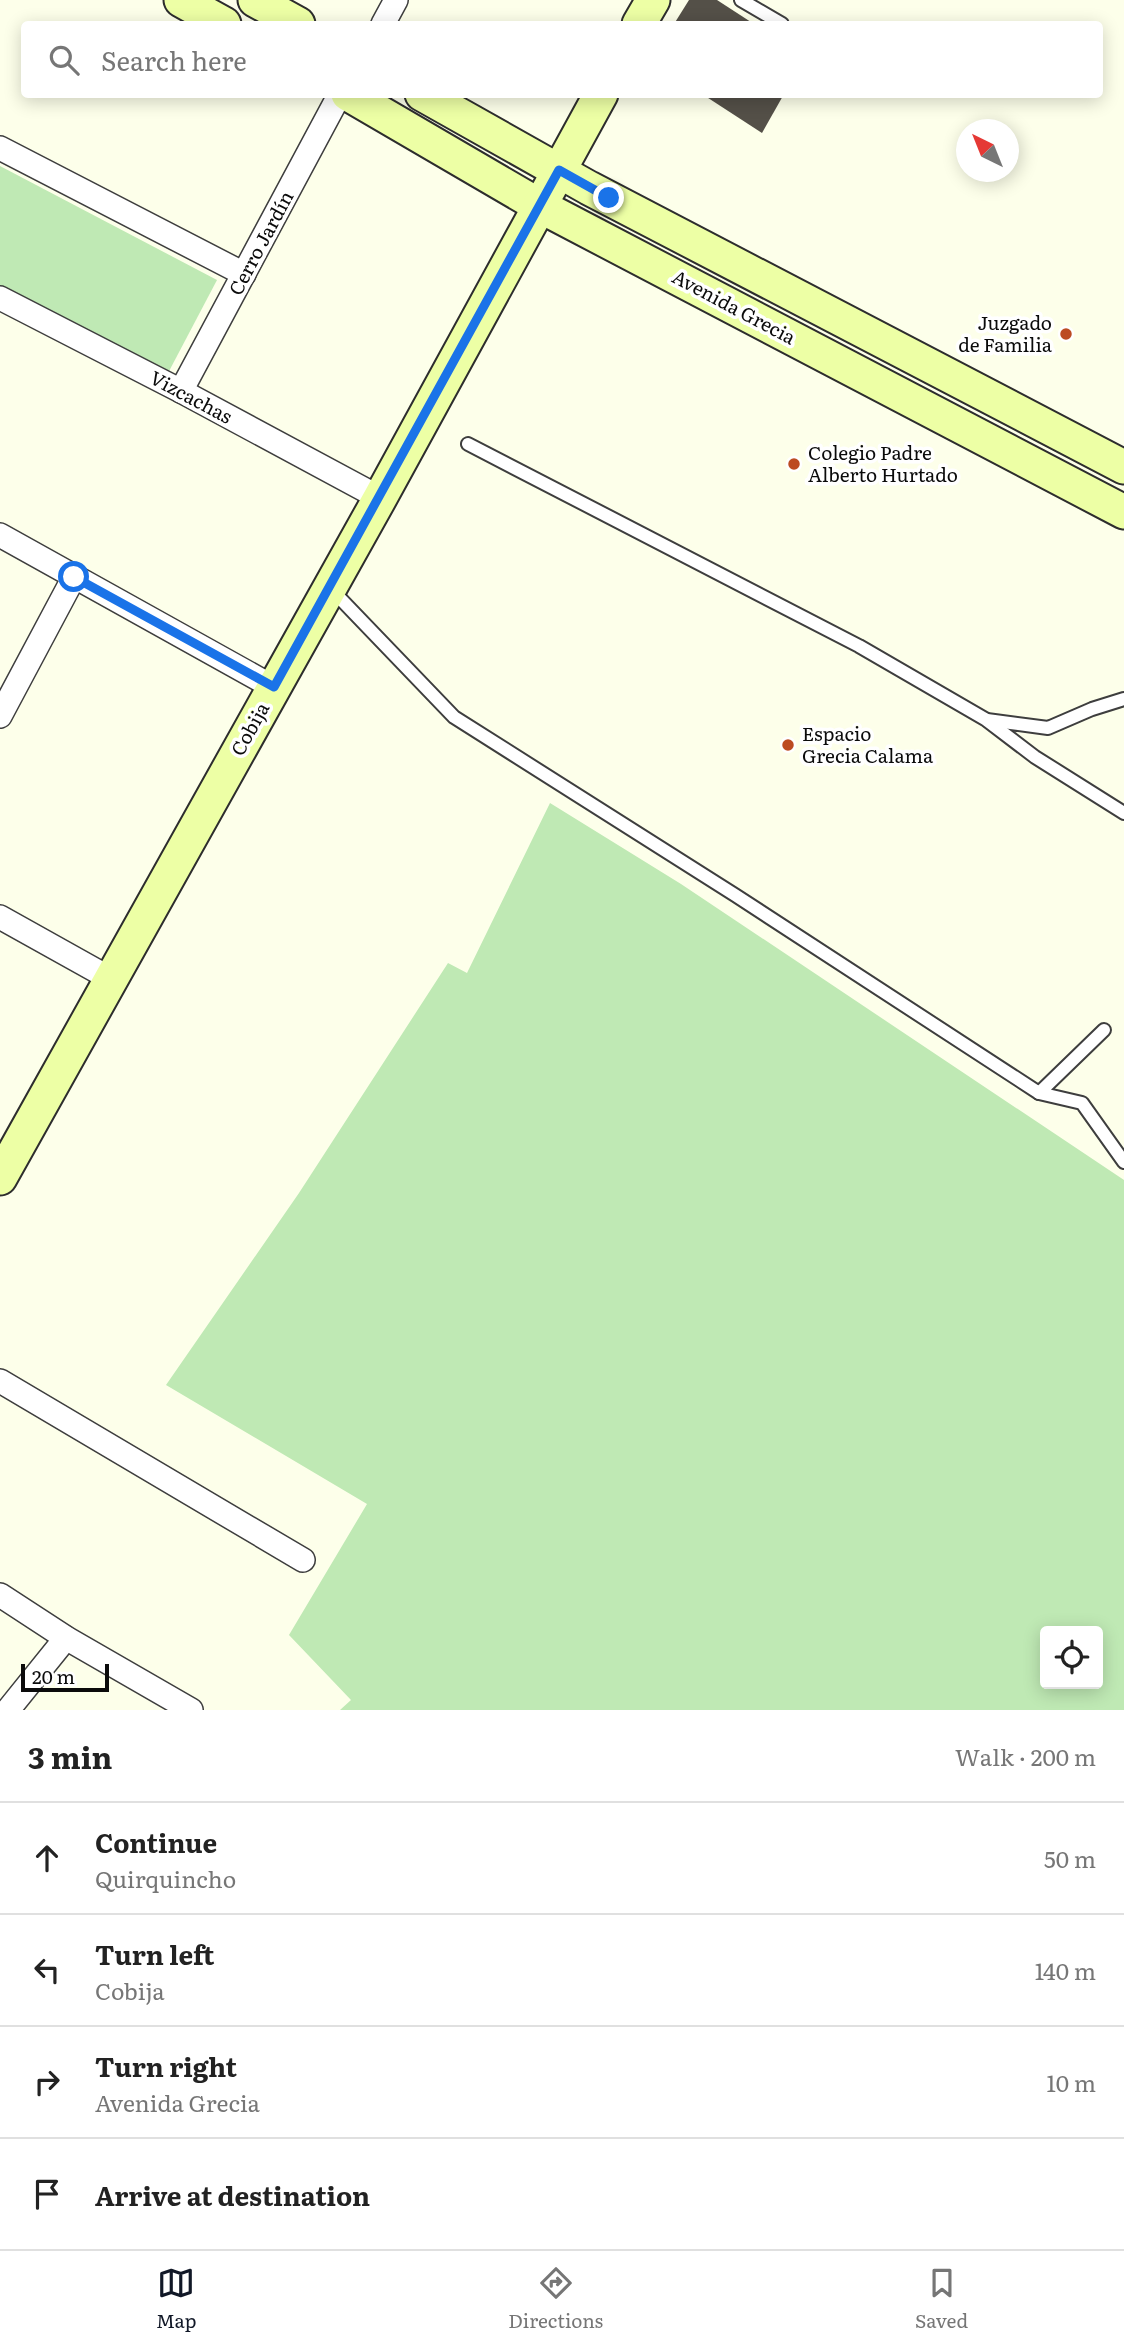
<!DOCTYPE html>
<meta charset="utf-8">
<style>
body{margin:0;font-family:Literata,serif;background:#f6f6f6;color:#222}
.controls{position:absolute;right:21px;bottom:21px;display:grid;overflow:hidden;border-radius:7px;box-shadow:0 4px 18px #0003}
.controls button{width:63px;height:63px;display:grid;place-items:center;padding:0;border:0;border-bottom:2px solid #e0e0e0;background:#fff;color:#222;font:35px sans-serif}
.compass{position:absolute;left:956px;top:119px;width:63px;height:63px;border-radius:50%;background:#fff;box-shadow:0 4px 18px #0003;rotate:317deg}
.scale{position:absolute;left:21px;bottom:18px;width:88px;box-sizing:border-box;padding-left:7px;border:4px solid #0b0b0b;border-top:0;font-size:19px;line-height:24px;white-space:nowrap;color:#0b0b0b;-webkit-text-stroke:5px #fff;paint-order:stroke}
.stop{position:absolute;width:21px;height:21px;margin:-16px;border:5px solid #1a73e8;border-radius:50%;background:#fff}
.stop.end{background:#1a73e8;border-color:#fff;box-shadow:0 2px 7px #0008}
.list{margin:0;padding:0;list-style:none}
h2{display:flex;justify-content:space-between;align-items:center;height:91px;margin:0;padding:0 28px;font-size:30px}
h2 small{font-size:23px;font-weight:400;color:#767676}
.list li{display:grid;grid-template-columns:46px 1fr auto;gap:21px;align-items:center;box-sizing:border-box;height:112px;padding:0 28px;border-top:2px solid #e0e0e0}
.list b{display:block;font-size:26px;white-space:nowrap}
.list p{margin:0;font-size:23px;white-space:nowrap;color:#767676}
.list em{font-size:23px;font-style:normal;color:#767676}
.icon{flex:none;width:38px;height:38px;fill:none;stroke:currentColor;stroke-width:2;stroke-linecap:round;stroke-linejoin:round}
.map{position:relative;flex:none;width:1124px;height:1710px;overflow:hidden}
.search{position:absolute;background:#fff;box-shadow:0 4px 18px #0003;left:21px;right:21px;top:21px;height:77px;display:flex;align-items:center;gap:18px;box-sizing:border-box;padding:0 24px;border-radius:7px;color:#767676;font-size:26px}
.sheet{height:539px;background:#fff}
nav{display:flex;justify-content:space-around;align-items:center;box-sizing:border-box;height:98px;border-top:2px solid #e0e0e0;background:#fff;font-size:19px;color:#767676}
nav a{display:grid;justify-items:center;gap:4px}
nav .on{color:#111827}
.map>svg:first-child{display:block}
.green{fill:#bfe9b4;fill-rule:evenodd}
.building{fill:#545048}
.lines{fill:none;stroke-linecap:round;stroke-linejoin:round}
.service-casing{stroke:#3e3e3e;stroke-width:16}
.minor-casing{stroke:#3e3e3e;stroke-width:26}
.secondary-casing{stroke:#2d2d2d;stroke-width:37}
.service{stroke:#fff;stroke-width:12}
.minor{stroke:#fff;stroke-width:23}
.secondary{stroke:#edffa5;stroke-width:33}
.route{stroke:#1a73e8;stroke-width:9}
.poi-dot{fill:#bc4b22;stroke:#fff;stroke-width:2.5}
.labels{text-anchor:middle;stroke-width:7;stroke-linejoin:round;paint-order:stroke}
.street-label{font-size:19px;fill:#0b0b0b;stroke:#fff}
.poi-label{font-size:19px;fill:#0b0b0b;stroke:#fff;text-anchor:start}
</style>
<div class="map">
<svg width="1124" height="1710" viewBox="0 0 1124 1710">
<rect width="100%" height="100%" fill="#fdffea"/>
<g class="green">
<path d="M0 166 217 280 167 375 0 288Z"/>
<path d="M550 803 681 884 1124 1180V1710H340L351 1700 289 1635 367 1504 166 1385 299 1193 448 963 467 973ZM1045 1631H1098V1684H1045Z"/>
</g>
<g class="building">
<path d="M689 0H717L754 24H674Z"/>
<path d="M702 94H784L762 133Z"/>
</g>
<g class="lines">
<defs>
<g id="service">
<path d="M741 0 782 24"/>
<path d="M468 444 859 646 985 719 1035 757 1124 813"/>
<path d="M332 590 454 717 735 895 1039 1093"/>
<path d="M987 720 1048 728 1092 709 1124 699"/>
<path d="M1104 1030 1039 1093 1082 1103 1124 1162"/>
</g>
<g id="minor">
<path d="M383 24 396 0"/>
<path d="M0 148 244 274"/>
<path d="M0 298 181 391 380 498"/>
<path d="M181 391 340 94"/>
<path d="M0 535 273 687"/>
<path d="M0 716 74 577"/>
<path d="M0 917 111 979"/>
<path d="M0 1381 303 1560"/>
<path d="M0 1595 66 1638 191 1710"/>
<path d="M8 1710 66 1638"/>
</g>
<g id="secondary">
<path d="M181 0 224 24"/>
<path d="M255 0 298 24"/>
<path d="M639 24 653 0"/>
<path d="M348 94 540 206 1124 512"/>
<path d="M422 94 589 188 1124 467"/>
<path d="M0 1178 380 498 601 94"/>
</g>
</defs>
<use href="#service" class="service-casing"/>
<use href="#minor" class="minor-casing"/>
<use href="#secondary" class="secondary-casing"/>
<use href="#service" class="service"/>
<use href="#minor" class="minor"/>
<use href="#secondary" class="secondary"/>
</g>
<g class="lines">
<path class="route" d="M74 577 274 687 559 170 609 198"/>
</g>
<g class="poi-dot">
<circle cx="1066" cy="334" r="7"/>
<circle cx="794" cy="464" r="7"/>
<circle cx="788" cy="745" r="7"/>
</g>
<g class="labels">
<g class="street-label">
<text transform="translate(261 243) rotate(-62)" y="7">Cerro Jardín</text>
<text transform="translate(734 307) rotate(28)" y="7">Avenida Grecia</text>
<text transform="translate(191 397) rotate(28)" y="7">Vizcachas</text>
<text transform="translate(250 729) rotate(-61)" y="7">Cobija</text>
</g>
<g class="poi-label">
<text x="1052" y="330" text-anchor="end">Juzgado<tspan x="1052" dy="22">de Familia</tspan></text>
<text x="808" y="460">Colegio Padre<tspan x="808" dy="22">Alberto Hurtado</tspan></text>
<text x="802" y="741">Espacio<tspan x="802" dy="22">Grecia Calama</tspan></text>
</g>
</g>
</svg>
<div class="controls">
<button><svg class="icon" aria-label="locate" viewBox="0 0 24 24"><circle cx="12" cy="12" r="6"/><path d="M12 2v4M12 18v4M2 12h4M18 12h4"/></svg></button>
</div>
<svg class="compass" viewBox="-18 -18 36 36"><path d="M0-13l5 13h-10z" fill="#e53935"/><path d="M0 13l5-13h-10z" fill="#767676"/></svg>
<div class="scale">20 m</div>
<div class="stop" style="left:74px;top:577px"></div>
<div class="stop end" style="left:609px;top:198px"></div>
<div class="search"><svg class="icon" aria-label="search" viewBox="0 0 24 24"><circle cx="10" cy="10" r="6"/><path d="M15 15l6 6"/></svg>Search here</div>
</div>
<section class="sheet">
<h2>3 min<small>Walk · 200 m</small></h2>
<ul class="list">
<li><svg class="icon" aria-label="ahead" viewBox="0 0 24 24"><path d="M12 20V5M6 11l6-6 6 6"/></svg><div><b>Continue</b><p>Quirquincho</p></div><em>50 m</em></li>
<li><svg class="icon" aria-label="left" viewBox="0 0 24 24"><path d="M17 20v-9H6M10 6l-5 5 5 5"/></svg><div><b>Turn left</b><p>Cobija</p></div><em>140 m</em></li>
<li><svg class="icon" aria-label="right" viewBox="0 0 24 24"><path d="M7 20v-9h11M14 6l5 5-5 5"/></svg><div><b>Turn right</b><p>Avenida Grecia</p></div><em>10 m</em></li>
<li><svg class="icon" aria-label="arrive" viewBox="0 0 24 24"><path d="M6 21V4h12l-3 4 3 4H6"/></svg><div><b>Arrive at destination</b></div></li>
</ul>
</section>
<nav>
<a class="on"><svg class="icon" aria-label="map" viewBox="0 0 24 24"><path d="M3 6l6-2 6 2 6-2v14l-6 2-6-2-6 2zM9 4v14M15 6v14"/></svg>Map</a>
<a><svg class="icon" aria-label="directions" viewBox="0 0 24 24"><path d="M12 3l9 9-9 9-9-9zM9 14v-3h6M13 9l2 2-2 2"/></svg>Directions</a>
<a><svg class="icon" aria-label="saved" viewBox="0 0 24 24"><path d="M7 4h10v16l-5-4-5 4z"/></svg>Saved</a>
</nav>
